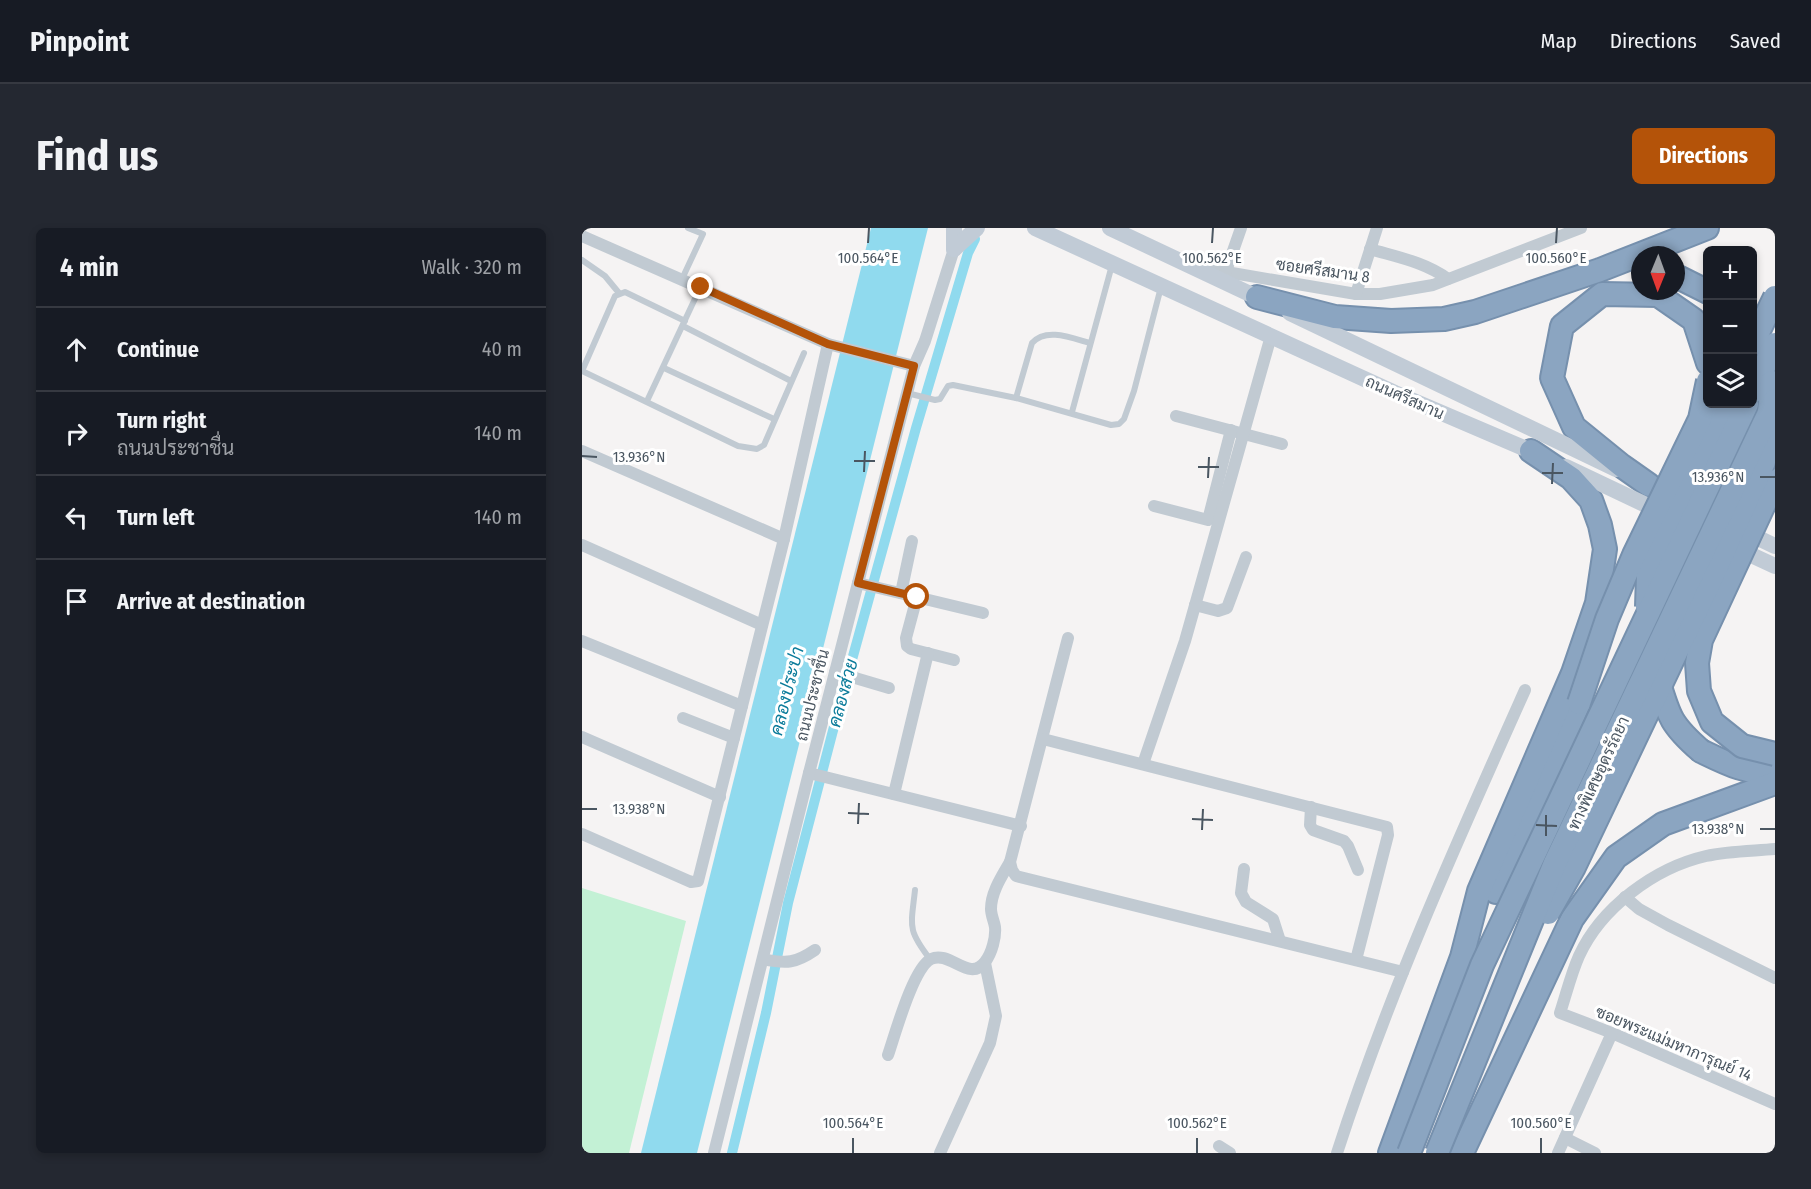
<!DOCTYPE html>
<meta charset="utf-8">
<style>
body{margin:0;font-family:"Fira Sans Condensed",Sarabun,sans-serif;background:#242831;color:#f1f3f6}
.controls{position:absolute;right:18px;top:18px;display:grid;overflow:hidden;border-radius:9px;box-shadow:0 3px 9px #0003}
.controls button{width:54px;height:54px;display:grid;place-items:center;padding:0;border:0;border-bottom:2px solid #363941;background:#171b24;color:#f1f3f6;font:30px sans-serif}
.compass{position:absolute;left:1049px;top:18px;width:54px;height:54px;border-radius:50%;background:#171b24;box-shadow:0 3px 9px #0003;rotate:181deg}
.stop{position:absolute;width:18px;height:18px;margin:-14px;border:4px solid #b45309;border-radius:50%;background:#fff}
.stop.end{background:#b45309;border-color:#fff;box-shadow:0 2px 6px #0008}
.list{margin:0;padding:0;list-style:none}
h2{display:flex;justify-content:space-between;align-items:center;height:78px;margin:0;padding:0 24px;font-size:26px}
h2 small{font-size:20px;font-weight:400;color:#9ea1a6}
.list li{display:grid;grid-template-columns:39px 1fr auto;gap:18px;align-items:center;box-sizing:border-box;height:84px;padding:0 24px;border-top:2px solid #363941}
.list b{display:block;font-size:22px;white-space:nowrap}
.list p{margin:0;font-size:20px;white-space:nowrap;color:#9ea1a6}
.list em{font-size:20px;font-style:normal;color:#9ea1a6}
.icon{flex:none;width:33px;height:33px;fill:none;stroke:currentColor;stroke-width:2;stroke-linecap:round;stroke-linejoin:round}
.map{position:relative;flex:none;width:1193px;height:925px;overflow:hidden;border-radius:9px}
header{display:flex;align-items:center;gap:36px;box-sizing:border-box;height:84px;padding:0 30px;background:#171b24;border-bottom:2px solid #363941}
header strong{font-size:28px}
nav{display:flex;gap:33px;margin-inline-start:auto;font-size:21px}
.intro{display:flex;align-items:center;justify-content:space-between;box-sizing:border-box;height:144px;padding:0 36px}
h1{margin:0;font-size:42px}
.button{padding:15px 27px;border-radius:9px;background:#b45309;color:#fff;font-size:21px;font-weight:700}
main{display:flex;gap:36px;padding:0 36px}
aside{flex:1;background:#171b24;border-radius:9px;box-shadow:0 3px 9px #0003}
.map>svg:first-child{display:block}
.green{fill:#c3f1d5}
.water{fill:#90daee}
.lines{fill:none;stroke-linecap:round;stroke-linejoin:round}
.canal{stroke:#90daee;stroke-width:10}
.highway-casing{stroke:#7690ad;stroke-width:26}
.lane{stroke:#c1cad2;stroke-width:6}
.street{stroke:#c1cad2;stroke-width:12}
.secondary{stroke:#c1cbd6;stroke-width:16}
.highway{stroke:#8ba5c1;stroke-width:22}
.highway-bridge-casing{stroke:#7690ad;stroke-width:26;stroke-linecap:butt}
.highway-bridge{stroke:#8ba5c1;stroke-width:22}
.route{stroke:#b45309;stroke-width:8}
.ticks{fill:none;stroke:#4a5661;stroke-width:2}
.labels{text-anchor:middle;stroke-width:6;stroke-linejoin:round;paint-order:stroke}
.street-label{font-size:16px;fill:#4a5661;stroke:#fff}
.water-label{font-size:18px;font-style:italic;fill:#0c7c9b;stroke:#fff}
.ticks-label{font-size:15px;text-anchor:middle;fill:#4a5661;stroke:#fff;stroke-width:6;stroke-linejoin:round;paint-order:stroke}
</style>
<header>
<strong>Pinpoint</strong>
<nav><a>Map</a><a>Directions</a><a>Saved</a></nav>
</header>
<div class="intro"><h1>Find us</h1><a class="button">Directions</a></div>
<main>
<aside>
<h2>4 min<small>Walk · 320 m</small></h2>
<ul class="list">
<li><svg class="icon" aria-label="ahead" viewBox="0 0 24 24"><path d="M12 20V5M6 11l6-6 6 6"/></svg><div><b>Continue</b></div><em>40 m</em></li>
<li><svg class="icon" aria-label="right" viewBox="0 0 24 24"><path d="M7 20v-9h11M14 6l5 5-5 5"/></svg><div><b>Turn right</b><p>ถนนประชาชื่น</p></div><em>140 m</em></li>
<li><svg class="icon" aria-label="left" viewBox="0 0 24 24"><path d="M17 20v-9H6M10 6l-5 5 5 5"/></svg><div><b>Turn left</b></div><em>140 m</em></li>
<li><svg class="icon" aria-label="arrive" viewBox="0 0 24 24"><path d="M6 21V4h12l-3 4 3 4H6"/></svg><div><b>Arrive at destination</b></div></li>
</ul>
</aside>
<div class="map">
<svg width="1193" height="925" viewBox="0 0 1193 925">
<rect width="100%" height="100%" fill="#f5f3f3"/>
<path class="green" d="M0 660 104 693 47 925H0Z"/>
<path class="water" d="M289 0H346L115 925H59Z"/>
<g class="lines">
<path class="canal" d="M150 925 184 785 206 675 260 468 334 200 386 25 393 11"/>
<defs>
<g id="highway">
<path d="M1094 48 1126 64"/>
<path d="M675 69 753 89 809 93 862 91 893 84 1018 42 1125 0"/>
<path d="M1067 257 1040 238 992 199 970 150 980 98 1020 66 1076 67 1112 92 1126 135"/>
<path d="M1119 523C1146 536 1163 545 1193 545"/>
<path d="M914 664 997 475"/>
<path d="M808 925 880 729 897 663 991 445 1015 375 1023 321 1018 297 1009 272 989 250 949 223"/>
<path d="M880 925 990 691 1034 629 1081 596 1193 555"/>
</g>
</defs>
<use href="#highway" class="highway-casing"/>
<g class="lane">
<path d="M0 32 23 48 37 65"/>
<path d="M100 51 121 6 106 0"/>
<path d="M101 98 209 153"/>
<path d="M82 140 192 191"/>
<path d="M0 143 156 218 175 221 182 217 222 125"/>
<path d="M0 143 33 68 43 64 103 93"/>
<path d="M325 165 353 172 358 171 366 158 371 157 434 170 529 197 537 196 542 191 552 163 579 59"/>
<path d="M434 170 450 115C464 99 490 110 508 115"/>
<path d="M65 173 118 60"/>
<path d="M490 184 530 37"/>
<path d="M333 662C329 699 325 701 348 731"/>
</g>
<g class="street">
<path d="M0 8 246 116 332 138"/>
<path d="M788 21C815 29 843 34 866 51"/>
<path d="M621 40 774 66H798L851 57 999 0"/>
<path d="M644 43 659 0"/>
<path d="M774 66 795 0"/>
<path d="M594 188 700 216"/>
<path d="M0 223 202 311"/>
<path d="M572 278 626 292 649 202"/>
<path d="M0 317 180 397"/>
<path d="M276 355 401 385"/>
<path d="M319 365 330 313"/>
<path d="M335 369 324 410 325 418 329 421 372 432"/>
<path d="M613 377 636 383 645 380 664 329"/>
<path d="M486 410 428 634 430 642 434 648 821 744"/>
<path d="M0 413 160 478"/>
<path d="M253 444 307 460"/>
<path d="M101 490 152 510"/>
<path d="M0 509 138 569"/>
<path d="M461 511 805 599 806 607 774 732"/>
<path d="M561 536 603 413 689 108"/>
<path d="M227 545 439 598"/>
<path d="M312 566 346 425"/>
<path d="M729 579 728 597 731 602 762 613 766 618 776 642"/>
<path d="M0 606 109 654 116 653 202 311 246 116"/>
<path d="M1193 621C1170 623 1146 623 1124 628 1072 640 1019 680 997 728 989 746 984 767 978 785L1030 805 1193 876"/>
<path d="M662 641 659 665 664 674 691 691 698 713"/>
<path d="M1043 669 1057 681 1086 697 1193 750"/>
<path d="M181 731C205 736 214 735 233 722"/>
<path d="M306 827C313 807 331 740 349 731 368 722 387 755 403 734 410 725 414 709 413 699 412 693 409 687 409 681 409 664 420 648 428 634"/>
<path d="M983 910 1013 925"/>
<path d="M637 918 648 925"/>
<path d="M132 925 227 545 332 138 343 113 372 21"/>
<path d="M358 925 408 815 414 788 403 735"/>
<path d="M755 925C806 767 875 614 943 462"/>
<path d="M976 925 1030 805"/>
</g>
<g class="secondary">
<path d="M372 0V21"/>
<path d="M453 0 813 165 958 227"/>
<path d="M528 0 685 74"/>
<path d="M372 21 395 0"/>
<path d="M708 85 1034 241"/>
<path d="M984 239 1083 286"/>
<path d="M1105 276 1193 318"/>
<path d="M1152 319 1193 338"/>
</g>
<use href="#highway" class="highway"/>
<defs>
<g id="highway-bridge">
<path d="M1170 117 1193 69"/>
<path d="M1170 164 1193 116"/>
<path d="M1193 253 1119 412 1115 435 1117 463 1130 494 1160 518 1193 526"/>
<path d="M1065 379 1066 347 1143 176"/>
<path d="M1076 452C1087 489 1089 497 1119 523"/>
<path d="M997 475 1025 391 1052 327 1118 191 1126 153"/>
<path d="M966 685 992 639 1130 349 1182 234 1190 154"/>
<path d="M827 925 900 737 1165 176"/>
<path d="M855 925 973 635 1193 172"/>
</g>
</defs>
<use href="#highway-bridge" class="highway-bridge-casing"/>
<use href="#highway-bridge" class="highway-bridge"/>
</g>
<g class="lines">
<path class="route" d="M119 59 246 116 332 138 276 355 335 369"/>
</g>
<path class="ticks" d="M286 15 287 0M630 15 631 0M974 15 975 0M0 228 15 229M272 233H293M616 239H637M282 244 283 223M960 245H981M1178 249H1193M626 250 627 229M970 256 971 235M0 581H15M266 585 287 586M610 591 631 592M276 596 277 575M954 597 975 598M1178 601H1193M620 602 621 581M964 608V587M271 925V910M615 925V910M959 925V910"/>
<g class="labels">
<g class="street-label">
<text transform="translate(741 42) rotate(8)" y="6">ซอยศรีสมาน 8</text>
<text transform="translate(823 169) rotate(24)" y="6">ถนนศรีสมาน</text>
<text transform="translate(230 467) rotate(-76)" y="6">ถนนประชาชื่น</text>
<text transform="translate(1016 545) rotate(-65)" y="6">ทางพิเศษอุดรรัถยา</text>
<text transform="translate(1092 815) rotate(23)" y="6">ซอยพระแม่มหาการุณย์ 14</text>
</g>
<g class="water-label">
<text transform="translate(205 463) rotate(-76)" y="6">คลองประปา</text>
<text transform="translate(261 465) rotate(-75)" y="6">คลองส่วย</text>
</g>
</g>
<g class="ticks-label">
<text x="286" y="35">100.564°E</text>
<text x="630" y="35">100.562°E</text>
<text x="974" y="35">100.560°E</text>
<text x="57" y="234">13.936°N</text>
<text x="1136" y="254">13.936°N</text>
<text x="57" y="586">13.938°N</text>
<text x="1136" y="606">13.938°N</text>
<text x="271" y="900">100.564°E</text>
<text x="615" y="900">100.562°E</text>
<text x="959" y="900">100.560°E</text>
</g>
</svg>
<div class="controls">
<button>+</button>
<button>−</button>
<button><svg class="icon" aria-label="layers" viewBox="0 0 24 24"><path d="M12 4l9 5-9 5-9-5zM3 14l9 5 9-5"/></svg></button>
</div>
<svg class="compass" viewBox="-18 -18 36 36"><path d="M0-13l5 13h-10z" fill="#e53935"/><path d="M0 13l5-13h-10z" fill="#9ea1a6"/></svg>
<div class="stop" style="left:335px;top:369px"></div>
<div class="stop end" style="left:119px;top:59px"></div>
</div>
</main>
